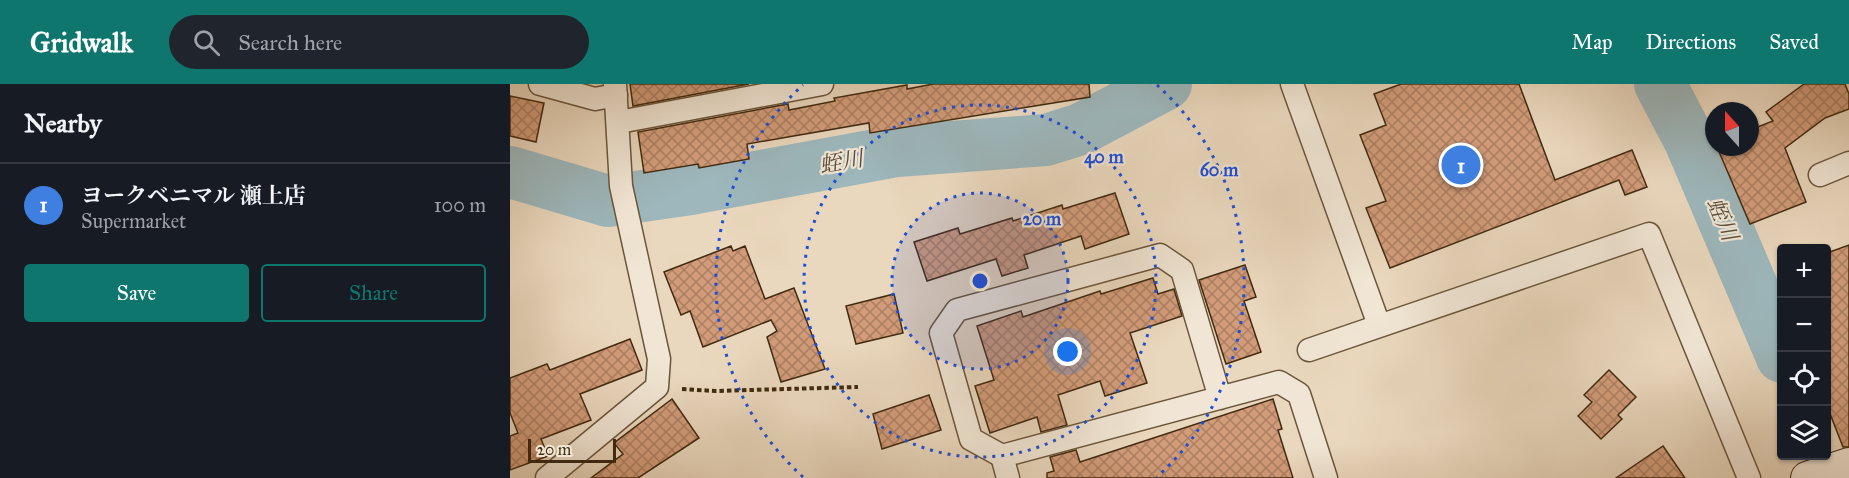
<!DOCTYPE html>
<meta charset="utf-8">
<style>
body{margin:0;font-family:"IM FELL Great Primer","Noto Serif JP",serif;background:#20242c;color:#f1f3f6}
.controls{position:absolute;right:18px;bottom:18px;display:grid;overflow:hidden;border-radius:6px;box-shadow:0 2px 4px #0004}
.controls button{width:54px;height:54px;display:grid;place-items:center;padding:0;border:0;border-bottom:2px solid #363941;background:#171b24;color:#f1f3f6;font:30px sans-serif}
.compass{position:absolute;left:1195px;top:18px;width:54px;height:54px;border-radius:50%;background:#171b24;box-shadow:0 2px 4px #0004;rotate:339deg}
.scale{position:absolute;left:18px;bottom:15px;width:88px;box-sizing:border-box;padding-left:6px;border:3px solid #412a0f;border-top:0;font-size:16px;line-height:21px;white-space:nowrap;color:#412a0f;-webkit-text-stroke:4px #f1e6d5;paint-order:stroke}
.you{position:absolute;left:558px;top:268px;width:21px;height:21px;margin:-15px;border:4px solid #fff;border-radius:50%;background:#1a73e8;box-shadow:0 0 0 9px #1a73e833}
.badge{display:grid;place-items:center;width:39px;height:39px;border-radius:50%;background:#0f766e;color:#fff;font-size:20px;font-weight:700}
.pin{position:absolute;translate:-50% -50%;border:3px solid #fff;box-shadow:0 2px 6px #0006}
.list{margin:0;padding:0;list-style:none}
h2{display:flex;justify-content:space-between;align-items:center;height:78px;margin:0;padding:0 24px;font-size:26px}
h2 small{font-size:20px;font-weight:400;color:#9ea1a6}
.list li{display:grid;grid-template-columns:39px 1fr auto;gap:18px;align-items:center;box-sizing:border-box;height:84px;padding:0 24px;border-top:2px solid #363941}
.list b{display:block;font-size:22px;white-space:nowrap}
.list p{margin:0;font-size:20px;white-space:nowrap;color:#9ea1a6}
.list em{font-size:20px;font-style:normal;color:#9ea1a6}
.actions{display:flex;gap:12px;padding:18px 24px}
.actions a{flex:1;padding:14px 0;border:2px solid #0f766e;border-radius:6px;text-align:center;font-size:21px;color:#0f766e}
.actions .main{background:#0f766e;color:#fff}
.icon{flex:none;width:33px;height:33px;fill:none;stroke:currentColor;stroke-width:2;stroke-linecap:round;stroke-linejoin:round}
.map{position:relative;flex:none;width:1339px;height:394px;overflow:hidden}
header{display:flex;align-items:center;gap:36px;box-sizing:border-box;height:84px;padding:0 30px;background:#0f766e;color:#fff}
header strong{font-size:28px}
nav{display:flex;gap:33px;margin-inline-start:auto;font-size:21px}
.search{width:420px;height:54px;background:#20242c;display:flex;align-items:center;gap:15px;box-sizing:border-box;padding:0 21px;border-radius:33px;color:#9ea1a6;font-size:22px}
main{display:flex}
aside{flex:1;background:#171b24}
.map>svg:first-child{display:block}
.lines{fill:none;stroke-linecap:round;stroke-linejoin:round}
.river{stroke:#9db7bc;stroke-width:52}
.building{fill:url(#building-cross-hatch);stroke:#412a0f;stroke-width:1.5}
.minor-casing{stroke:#6b563b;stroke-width:25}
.secondary-casing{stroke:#412a0f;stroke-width:34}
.path{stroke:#412a0f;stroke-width:4;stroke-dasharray:4.5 3;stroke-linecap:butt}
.minor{stroke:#f1e6d5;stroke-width:22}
.secondary{stroke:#f1e6d5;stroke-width:32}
.ring{fill:none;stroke:#1d4ed8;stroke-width:3;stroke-dasharray:3 6}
.labels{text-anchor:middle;stroke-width:4.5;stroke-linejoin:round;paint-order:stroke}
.water-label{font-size:22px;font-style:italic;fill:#584d3a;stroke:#f1e6d5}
.centre{fill:#1d4ed8;stroke:#f1e6d5;stroke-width:3}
.ring-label{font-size:18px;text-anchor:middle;font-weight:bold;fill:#1d4ed8;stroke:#f1e6d5;stroke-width:4.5;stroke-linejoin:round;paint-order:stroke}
</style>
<header>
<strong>Gridwalk</strong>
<div class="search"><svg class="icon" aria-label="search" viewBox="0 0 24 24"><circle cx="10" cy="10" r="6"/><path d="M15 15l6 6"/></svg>Search here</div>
<nav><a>Map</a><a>Directions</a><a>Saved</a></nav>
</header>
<main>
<aside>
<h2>Nearby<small></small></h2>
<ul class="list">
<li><span class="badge" style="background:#3f7fe0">1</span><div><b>ヨークベニマル 瀬上店</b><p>Supermarket</p></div><em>100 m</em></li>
</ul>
<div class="actions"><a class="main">Save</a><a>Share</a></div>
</aside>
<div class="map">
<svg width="1339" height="394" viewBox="0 0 1339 394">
<defs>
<pattern id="building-cross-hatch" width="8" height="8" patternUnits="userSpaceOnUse" patternTransform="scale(1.5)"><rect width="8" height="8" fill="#d29c7a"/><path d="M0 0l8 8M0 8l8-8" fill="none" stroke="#ac7f62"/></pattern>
</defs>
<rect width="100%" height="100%" fill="#ead8be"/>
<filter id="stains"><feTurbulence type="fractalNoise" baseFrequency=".00333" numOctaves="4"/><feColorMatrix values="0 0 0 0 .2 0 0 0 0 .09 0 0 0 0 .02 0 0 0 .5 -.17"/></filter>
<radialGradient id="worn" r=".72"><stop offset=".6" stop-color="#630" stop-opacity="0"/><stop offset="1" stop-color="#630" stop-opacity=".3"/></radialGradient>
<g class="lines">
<g class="river">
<path d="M1150 0 1180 57 1272 273"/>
<path d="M0 88 98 117 181 105 387 67 536 56 571 45 656 0"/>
</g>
</g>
<g class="building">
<path d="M120 0H239L123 22Z"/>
<path d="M423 0H579L580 13 360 49 359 39 237 60 239 75 189 84 188 80 134 89 128 48 278 20 279 26 325 17 324 14 397 1V5Z"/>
<path d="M891 0H1009L1045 96 1122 66 1137 103 1115 111 1109 96 880 184 856 124 876 117 850 51 876 41 864 10Z"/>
<path d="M1294 0H1335L1339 10V25L1315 34 1275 64 1296 118 1240 140 1207 63H1240V46L1263 37 1256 28Z"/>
<path d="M0 12 34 19 26 58 0 52Z"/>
<path d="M605 109 619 150 575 165 571 152 514 171 518 184 492 192 486 175 417 197 404 158 448 144 450 150 502 134 503 137 552 121 553 125Z"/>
<path d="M1339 161V363H1333L1317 322V169Z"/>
<path d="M221 162 223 167 235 162 255 215 284 204 315 285 271 298 257 253 267 247 261 236 193 263 180 227 171 231 154 188Z"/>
<path d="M735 181 746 213 734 217 751 268 716 280 689 196Z"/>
<path d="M643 194 648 210 664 205 672 232 620 249 637 299 595 312 590 297 548 311 557 341 531 348 527 333 480 349 465 302 484 296 467 242 511 227 513 233 590 207 591 210Z"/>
<path d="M384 210 393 249 346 260 336 222Z"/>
<path d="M120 255 132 286 70 310 81 336 31 355 38 372 0 386V352L8 349 0 329V294L37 280 40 286Z"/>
<path d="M1099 286 1126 313 1108 331 1112 335 1091 355 1068 332 1082 318 1074 311Z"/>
<path d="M419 311 431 346 372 365 363 330Z"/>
<path d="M162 315 189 354 128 394H81L113 370 104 359Z"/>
<path d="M763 315 772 345 768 346 783 394H537V389L544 387 540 373 566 366 570 378Z"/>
<path d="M1153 362 1175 394H1106Z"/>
</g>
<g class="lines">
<defs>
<g id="minor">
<path d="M30 0 85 15 106 11"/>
<path d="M782 0 869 241"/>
<path d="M109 38 312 0"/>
<path d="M1310 91 1339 79"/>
<path d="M799 266 1139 150 1239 394"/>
<path d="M710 314 672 186 650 171 447 226 431 249 461 355 492 372 769 298 789 310 816 394"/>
<path d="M492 372 498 394"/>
<path d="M37 394 147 303 149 275 111 102 105 0"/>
</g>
<path id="secondary" d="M1297 394 1339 380"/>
</defs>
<use href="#minor" class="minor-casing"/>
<use href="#secondary" class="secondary-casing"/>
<path class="path" d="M172 305 205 307 348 303"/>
<use href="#minor" class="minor"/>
<use href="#secondary" class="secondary"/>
</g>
<circle cx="470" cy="197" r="88" fill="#1d4ed8" fill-opacity=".12"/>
<g class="ring">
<circle cx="470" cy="197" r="88"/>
<circle cx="470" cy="197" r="176"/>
<path d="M293 393A264 264 0 0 1 293 1M647 1A264 264 0 0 1 647 393"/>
</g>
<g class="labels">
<g class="water-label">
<text transform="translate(331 77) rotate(-10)" y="8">蛭川</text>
<text transform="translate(1213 135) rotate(67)" y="8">蛭川</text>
</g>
</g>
<circle cx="470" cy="197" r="9" class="centre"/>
<g class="ring-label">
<text x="594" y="79">40 m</text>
<text x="709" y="92">60 m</text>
<text x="532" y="141">20 m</text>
</g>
<rect width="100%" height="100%" filter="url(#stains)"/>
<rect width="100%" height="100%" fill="url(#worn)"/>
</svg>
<div class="controls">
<button>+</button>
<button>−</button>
<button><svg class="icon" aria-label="locate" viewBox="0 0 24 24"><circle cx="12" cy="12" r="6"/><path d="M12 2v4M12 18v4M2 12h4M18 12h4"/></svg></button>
<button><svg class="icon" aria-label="layers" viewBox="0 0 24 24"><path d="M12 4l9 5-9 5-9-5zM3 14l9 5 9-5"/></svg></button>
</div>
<svg class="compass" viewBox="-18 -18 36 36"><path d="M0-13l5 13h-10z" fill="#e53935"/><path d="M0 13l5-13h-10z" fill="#9ea1a6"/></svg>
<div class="scale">20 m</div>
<div class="you"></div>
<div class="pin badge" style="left:951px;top:81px;background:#3f7fe0">1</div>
</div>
</main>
